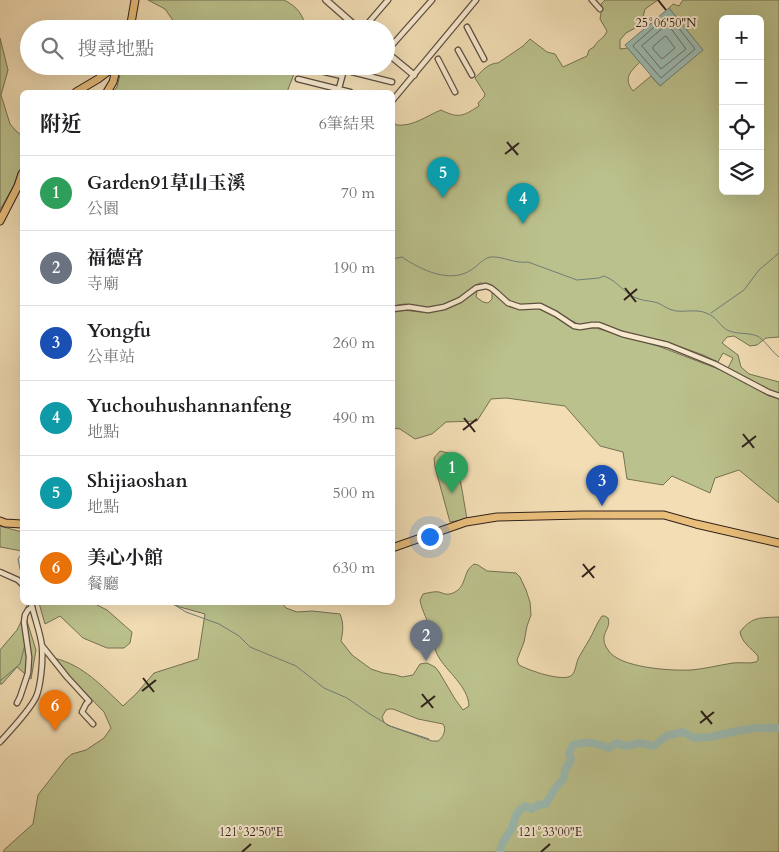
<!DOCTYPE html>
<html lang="zh-TW">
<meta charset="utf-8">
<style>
body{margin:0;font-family:Cardo,"Noto Serif TC",serif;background:#f6f6f6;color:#202124}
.controls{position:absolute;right:15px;top:15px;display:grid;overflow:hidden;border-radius:8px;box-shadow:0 5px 20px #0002}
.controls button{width:45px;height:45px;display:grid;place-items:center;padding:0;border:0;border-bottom:1px solid #e0e0e0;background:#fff;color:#202124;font:25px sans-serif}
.you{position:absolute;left:429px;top:536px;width:18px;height:18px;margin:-12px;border:4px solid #fff;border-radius:50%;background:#1a73e8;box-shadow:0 0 0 8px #1a73e833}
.badge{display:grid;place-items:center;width:32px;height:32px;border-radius:50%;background:#111827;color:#fff;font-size:16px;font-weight:700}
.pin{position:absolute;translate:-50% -41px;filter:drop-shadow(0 1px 2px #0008)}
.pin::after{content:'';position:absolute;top:26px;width:18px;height:15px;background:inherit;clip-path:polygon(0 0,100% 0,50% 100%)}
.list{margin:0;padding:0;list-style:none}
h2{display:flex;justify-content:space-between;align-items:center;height:65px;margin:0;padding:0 20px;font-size:21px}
h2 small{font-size:16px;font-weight:400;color:#757577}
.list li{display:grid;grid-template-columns:32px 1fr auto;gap:15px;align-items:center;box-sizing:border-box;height:75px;padding:0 20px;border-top:1px solid #e0e0e0}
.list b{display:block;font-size:19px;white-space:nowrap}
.list p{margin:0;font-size:16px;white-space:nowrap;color:#757577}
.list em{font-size:16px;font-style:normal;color:#757577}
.icon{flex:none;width:28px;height:28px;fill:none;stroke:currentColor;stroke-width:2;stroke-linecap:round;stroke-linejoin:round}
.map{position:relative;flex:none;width:779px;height:852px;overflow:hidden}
.search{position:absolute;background:#fff;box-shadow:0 5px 20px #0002;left:20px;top:20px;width:375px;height:55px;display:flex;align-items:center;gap:12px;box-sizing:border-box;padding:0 18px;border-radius:28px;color:#757577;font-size:19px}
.panel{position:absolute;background:#fff;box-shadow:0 5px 20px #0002;left:20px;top:90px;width:375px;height:515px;border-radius:8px}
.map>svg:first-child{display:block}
.green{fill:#bbc18c;stroke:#757154;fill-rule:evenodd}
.water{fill:#9cbbb2;stroke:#707d76}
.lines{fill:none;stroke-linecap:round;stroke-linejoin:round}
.shore{stroke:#666e67;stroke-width:1}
.stream{stroke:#707d76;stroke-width:1}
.river{stroke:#9cbbb2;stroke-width:8}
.minor-casing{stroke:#605042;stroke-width:7}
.tertiary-casing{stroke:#605042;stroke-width:8}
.primary-casing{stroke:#2f211c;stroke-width:9}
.minor{stroke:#f7e9ce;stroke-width:4.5}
.tertiary{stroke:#f7e9ce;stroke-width:5.5}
.primary{stroke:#e9be7a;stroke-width:7}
.ticks{fill:none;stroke:#2f211c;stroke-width:2}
.ticks-label{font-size:12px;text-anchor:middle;fill:#2f211c;stroke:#f7e9ce;stroke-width:4;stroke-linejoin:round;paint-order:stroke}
</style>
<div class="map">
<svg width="779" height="852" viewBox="0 0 779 852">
<rect width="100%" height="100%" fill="#f2ddb4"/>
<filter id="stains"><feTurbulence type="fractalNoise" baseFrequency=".004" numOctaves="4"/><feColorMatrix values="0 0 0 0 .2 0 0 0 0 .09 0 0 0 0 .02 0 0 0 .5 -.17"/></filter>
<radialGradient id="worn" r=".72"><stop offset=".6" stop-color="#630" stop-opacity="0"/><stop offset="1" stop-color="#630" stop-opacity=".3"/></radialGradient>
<g class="green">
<path d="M148 0H284C298 7 302 14 307 29H179L165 9Z"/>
<path d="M605 0H658L645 9 642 21 637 27 626 33 620 40V49L628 48 640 62C630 72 623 78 633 91L651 76 660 86 702 50 669 8 673 4 679 6 683 0H779V337L766 338 757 345 750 346 734 336 727 337 722 343 738 355 741 367 749 374 779 382V393L770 391 728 368 733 358 723 353 718 362 703 355 664 341 638 336 608 327 580 325 539 304H531L521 305 510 301 492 286 488 284 480 283 474 286 464 295 451 303 443 305 425 308 413 305 404 304 393 306 392 120 396 125C413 127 426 116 441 110 459 119 463 116 479 106L478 103 484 97 485 94 475 78C481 72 488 63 498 63L523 46 530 39 547 52 555 54 563 67 587 56 589 50 594 47C597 40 604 39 607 31L600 19 602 7 601 4ZM723 19H760V191H723Z"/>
<path d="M0 38 8 70 1 95 10 124 16 131 20 134 22 133V164L14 185 0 210Z"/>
<path d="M122 66H138L143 73 152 66H297L287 92H113L117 87Z"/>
<path d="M475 290 477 291 476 297 483 302 488 303 492 299V293L493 292 506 304 540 308 579 329 596 328 658 346 692 359 729 373 769 396 779 398V503L739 470 715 478 710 493 672 476 663 485 627 479 623 452 600 446 565 406 506 398 491 399 477 421 446 422 432 434 415 439 400 429 393 428V313C403 308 413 312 424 312 445 311 460 302 475 290Z"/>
<path d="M440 451 456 455 467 519 450 522 435 467 434 458Z"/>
<path d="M0 526 22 532V551L0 547Z"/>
<path d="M474 564 478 565 487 571 516 573 520 577 526 590 530 602 531 615 527 626 524 642 517 660 519 665C528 670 564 683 572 675 576 671 576 662 579 657 582 651 586 646 589 640 594 632 596 624 602 616H605L608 618C612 630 597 634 608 650 619 668 671 671 691 670 705 669 719 665 733 663 741 662 749 664 756 662L758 660V656C751 648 742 643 740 632 752 616 761 618 779 617V852H3L5 849 33 824 38 795 66 759 72 754 86 750 104 738 111 728 104 712 68 675 54 658C83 665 102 686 123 706L136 694 154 673 198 659 205 614 180 607 170 603H282L286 608 297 612 312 611 340 614C344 624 343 631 341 641L352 655 371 669 383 673 396 675 402 677 413 675 420 664 427 663 435 667 439 672 455 699 463 710 469 706C468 686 447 672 438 656 434 649 434 641 432 633 429 622 422 612 420 600L423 594C428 593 434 591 439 592 443 593 445 595 450 594 464 590 463 580 468 570 469 568 472 566 474 564ZM389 709H393L418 719 443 724C447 729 443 738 438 741H432L387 725 384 722 382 717 386 710Z"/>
<path d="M39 603H93L107 610 132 632 130 643 124 648H107L83 638 60 616 45 624Z"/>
<path d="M26 612 27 621 36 650 31 679 17 667 2 684H0V650L17 630Z"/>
</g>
<path class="water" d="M669 8 703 50 660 86 625 45Z"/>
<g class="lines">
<g class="shore">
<path d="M666 17H670L695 49 661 78 633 46Z"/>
<path d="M667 25 669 26 686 49 661 69 642 46Z"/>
<path d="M666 36 675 48 662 59 653 49V47Z"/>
</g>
<g class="stream">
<path d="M392 259 402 257C421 270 450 284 471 270 478 266 482 259 490 257 504 256 514 264 528 262L577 280 599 278 604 276C618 281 625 295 639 299 645 301 652 301 658 303 664 306 669 310 676 311 686 312 697 309 706 313 716 316 719 325 727 330 737 335 748 332 757 336 764 339 772 352 779 357"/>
<path d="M711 313 744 290 759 270 779 253"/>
<path d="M22 553 18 559 22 578"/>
<path d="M170 602 186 612 219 624 239 636 250 647 296 666 324 688 347 698 370 714 390 726 429 739"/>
<path d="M22 618 28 602"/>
<path d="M0 681 20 664 25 644"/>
</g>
<path class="river" d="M500 852C502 841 505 839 511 830 517 818 512 816 525 806L532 809 538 805 546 804 554 790 564 778 565 769 569 764 571 759 569 753 573 745C585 741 596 742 608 748L612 746 617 743 625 746 640 743 654 746 666 736 683 732 694 738 711 737 737 731 757 728H779"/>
<defs>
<g id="minor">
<path d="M592 0 600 9"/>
<path d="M312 24 329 29"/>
<path d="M467 27 484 59"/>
<path d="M363 29 388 0"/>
<path d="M458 50 472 75"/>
<path d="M386 52 432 0"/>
<path d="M438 59 455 92"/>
<path d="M303 67 342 76"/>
<path d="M344 70 392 82"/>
<path d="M298 79 350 92"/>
<path d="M338 92 345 66"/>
<path d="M392 101 476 0"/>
<path d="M392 309 409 307 428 310 444 307 460 300 476 288 486 286 491 288 496 292 508 303 520 307 540 306 556 314 574 326 580 327 592 325H599L622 334 668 345 715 364 768 392 779 396"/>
<path d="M0 572 18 580 22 584"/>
<path d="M43 647 67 677 89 701 86 704 82 712 93 724"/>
<path d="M17 703 20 697 28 673 29 657 24 622 25 615 28 610 32 607"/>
<path d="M0 742C10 731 30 710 36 697 41 686 43 660 42 647 41 634 34 617 31 602"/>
</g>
<g id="tertiary">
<path d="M326 0 359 29"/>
<path d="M386 52 414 75"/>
</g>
<g id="primary">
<path d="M130 29 135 0"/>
<path d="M76 92 98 79 115 66"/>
<path d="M107 92 113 82 117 66"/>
<path d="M0 221 18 186 22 174"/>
<path d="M0 521 5 523 22 524"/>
<path d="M392 548 466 522 497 517 582 515H664L696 524 779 543"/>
</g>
</defs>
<use href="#minor" class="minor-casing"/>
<use href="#tertiary" class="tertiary-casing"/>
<use href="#primary" class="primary-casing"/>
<use href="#minor" class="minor"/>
<use href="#tertiary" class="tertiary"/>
<use href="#primary" class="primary"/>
</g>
<path class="ticks" d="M658 0 666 10M507 142 518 155M505 154 519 143M625 288 636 302M624 300 637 289M464 418 475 432M463 430 477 419M743 434 754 448M742 447 756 436M583 564 594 578M582 577 595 566M143 678 154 692M142 691 156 680M422 694 433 708M421 707 435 696M701 711 712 724M700 723 714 712M242 852 251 844M541 852 550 844"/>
<g class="ticks-label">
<text x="666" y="27">25°06'50"N</text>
<text x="251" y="836">121°32'50"E</text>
<text x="550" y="836">121°33'00"E</text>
</g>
<rect width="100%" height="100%" filter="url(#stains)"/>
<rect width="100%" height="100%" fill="url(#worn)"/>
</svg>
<div class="controls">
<button>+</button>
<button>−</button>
<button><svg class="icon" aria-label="locate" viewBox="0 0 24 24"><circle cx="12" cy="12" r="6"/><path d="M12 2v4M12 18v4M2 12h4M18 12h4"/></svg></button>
<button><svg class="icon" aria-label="layers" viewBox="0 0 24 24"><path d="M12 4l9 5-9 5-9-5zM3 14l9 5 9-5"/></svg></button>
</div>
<div class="you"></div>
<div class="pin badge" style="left:452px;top:493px;background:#2e9e5b">1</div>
<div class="pin badge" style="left:426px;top:661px;background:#6b7280">2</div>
<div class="pin badge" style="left:602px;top:506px;background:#1a4fb4">3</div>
<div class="pin badge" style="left:523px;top:224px;background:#0f9aa8">4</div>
<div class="pin badge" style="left:443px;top:198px;background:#0f9aa8">5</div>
<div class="pin badge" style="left:55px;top:731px;background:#e8710a">6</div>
<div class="search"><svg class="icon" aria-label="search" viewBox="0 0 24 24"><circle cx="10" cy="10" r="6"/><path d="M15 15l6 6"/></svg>搜尋地點</div>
<section class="panel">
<h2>附近<small>6筆結果</small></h2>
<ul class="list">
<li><span class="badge" style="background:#2e9e5b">1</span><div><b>Garden91草山玉溪</b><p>公園</p></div><em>70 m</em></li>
<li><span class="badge" style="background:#6b7280">2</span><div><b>福德宮</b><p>寺廟</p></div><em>190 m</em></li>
<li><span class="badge" style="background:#1a4fb4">3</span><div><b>Yongfu</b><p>公車站</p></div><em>260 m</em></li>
<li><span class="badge" style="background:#0f9aa8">4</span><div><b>Yuchouhushannanfeng</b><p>地點</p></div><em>490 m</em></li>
<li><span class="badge" style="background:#0f9aa8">5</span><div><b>Shijiaoshan</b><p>地點</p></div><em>500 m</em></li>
<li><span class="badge" style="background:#e8710a">6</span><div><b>美心小館</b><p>餐廳</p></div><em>630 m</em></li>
</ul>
</section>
</div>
